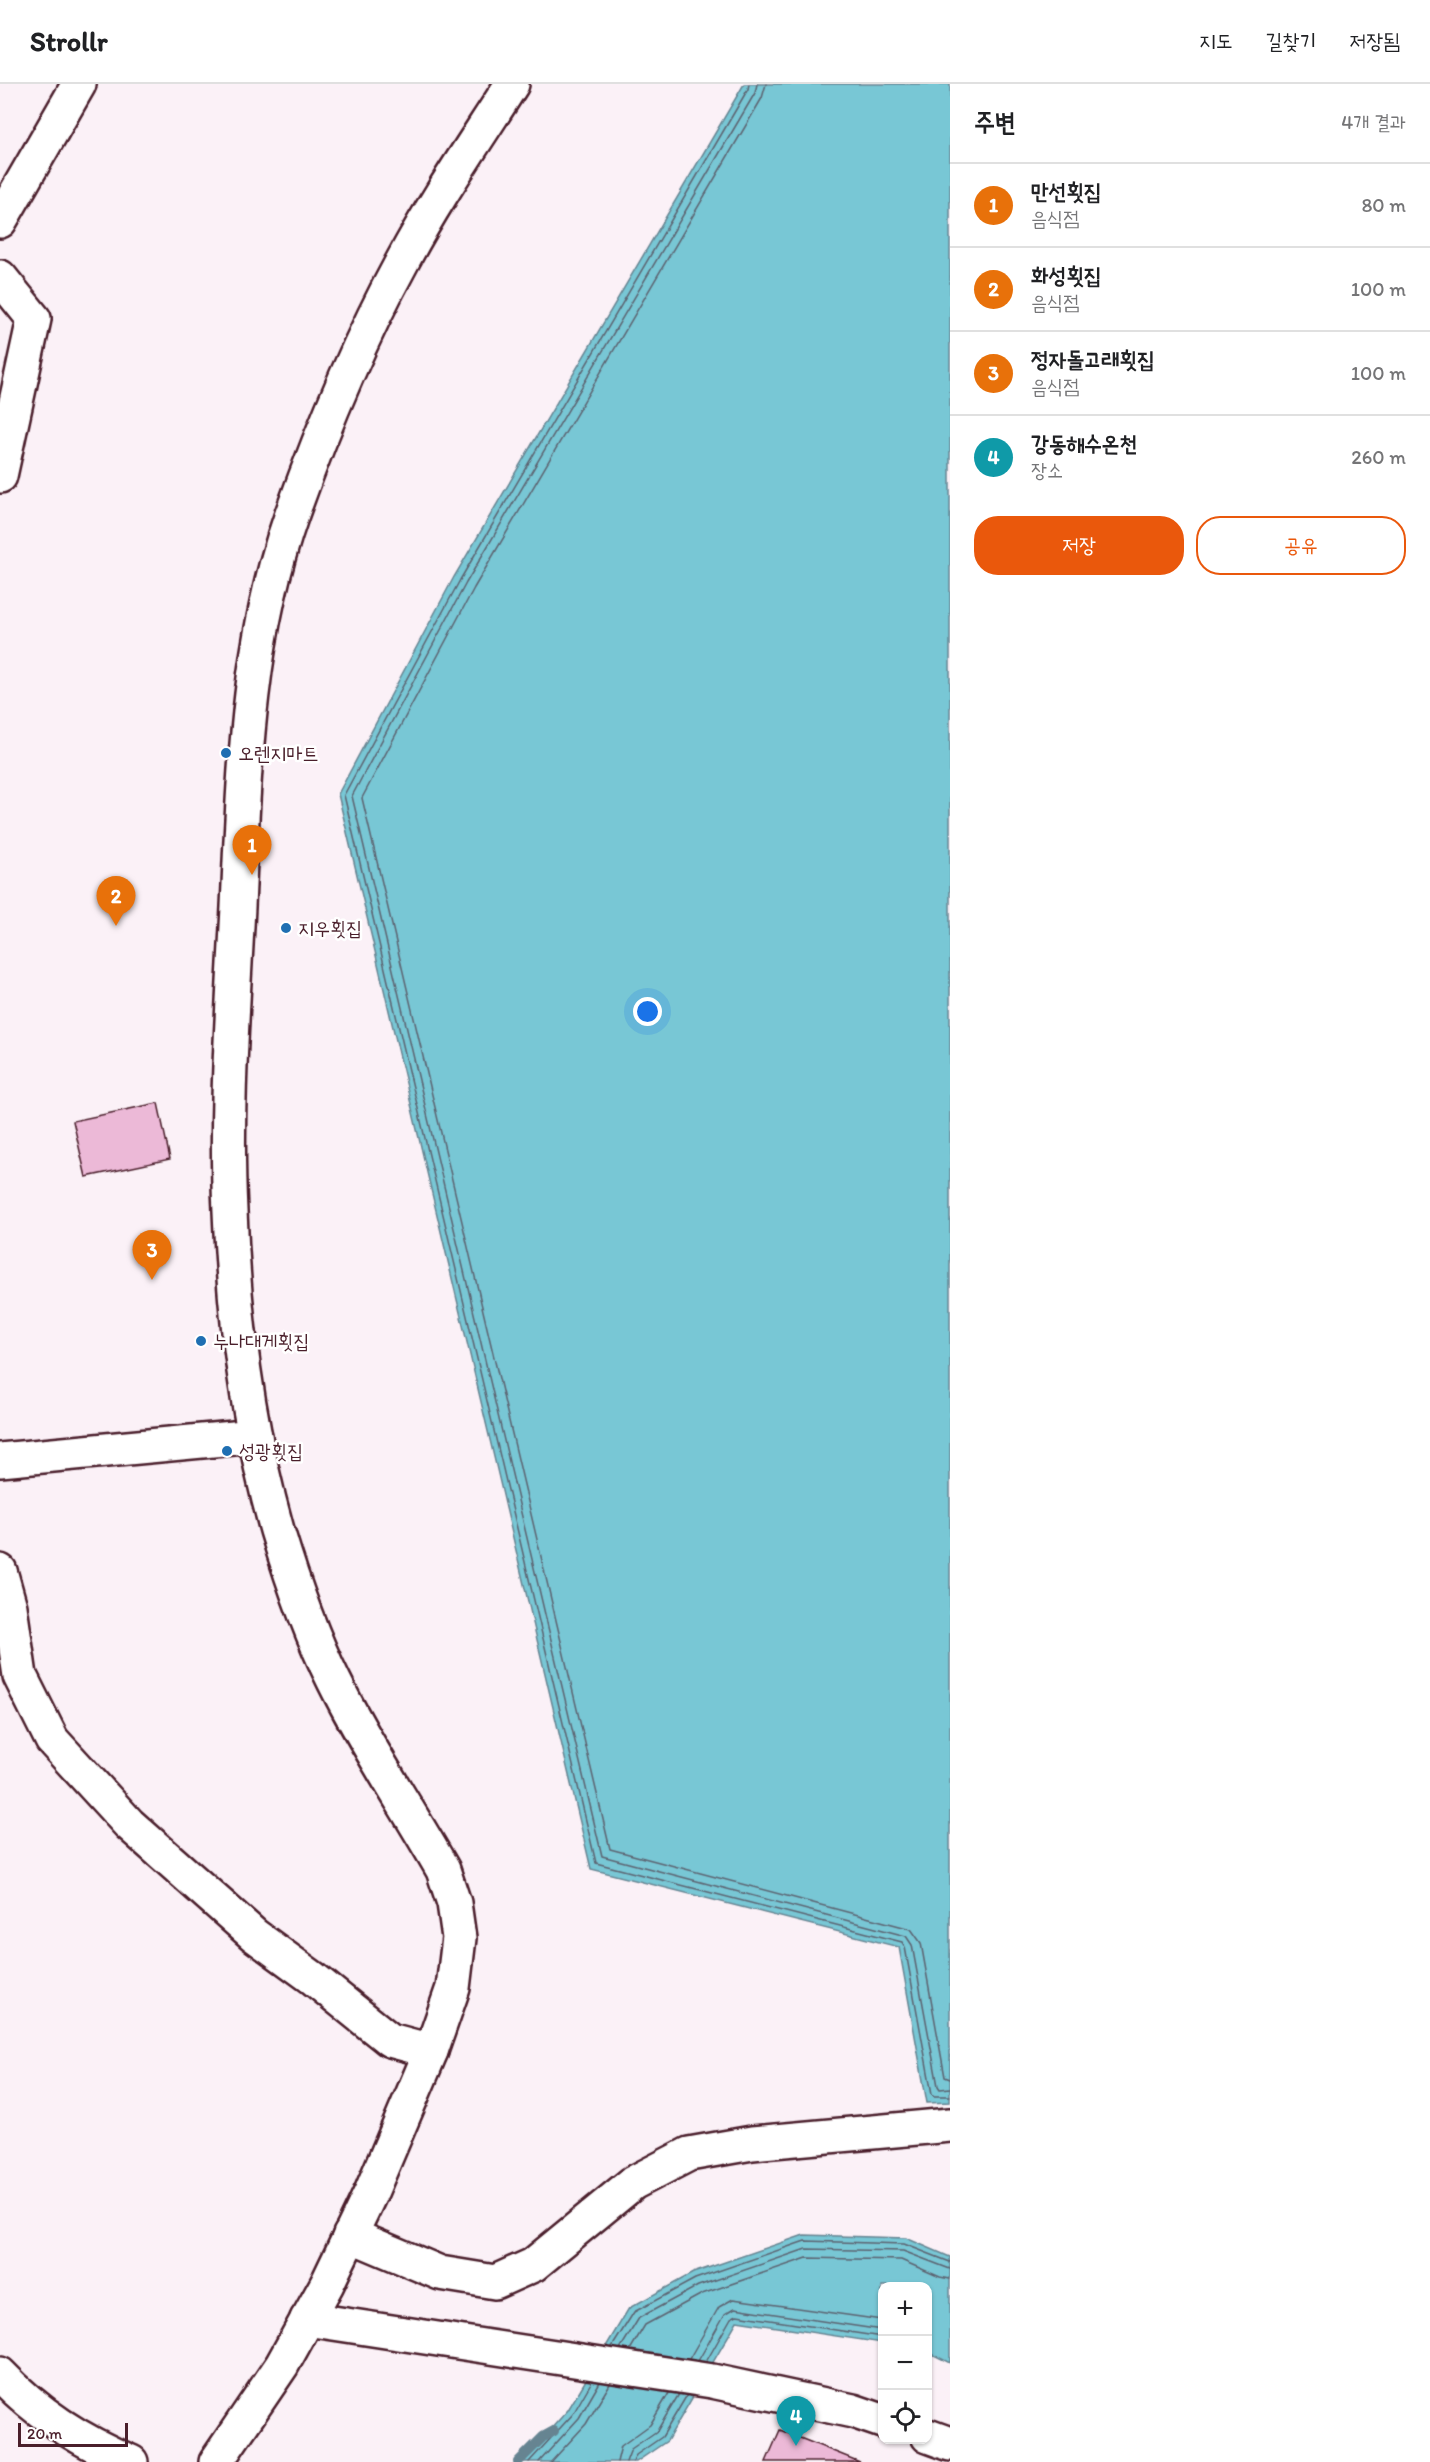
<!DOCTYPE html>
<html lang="ko">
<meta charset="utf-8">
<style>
body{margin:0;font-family:Itim,"Poor Story",sans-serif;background:#f6f6f6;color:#202124}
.controls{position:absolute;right:18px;bottom:18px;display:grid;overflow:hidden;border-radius:12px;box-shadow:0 2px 4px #0004}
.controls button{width:54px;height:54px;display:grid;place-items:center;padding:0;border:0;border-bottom:2px solid #e0e0e0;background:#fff;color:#202124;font:30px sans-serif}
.scale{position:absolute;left:18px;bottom:15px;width:110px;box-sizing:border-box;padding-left:6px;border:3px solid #4a1f2b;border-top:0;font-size:16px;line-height:21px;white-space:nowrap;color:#4a1f2b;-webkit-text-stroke:4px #fff;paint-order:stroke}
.you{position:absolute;left:648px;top:928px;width:21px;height:21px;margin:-15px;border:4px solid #fff;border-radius:50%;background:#1a73e8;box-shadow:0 0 0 9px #1a73e833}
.badge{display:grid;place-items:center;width:39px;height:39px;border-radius:50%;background:#ea580c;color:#fff;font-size:20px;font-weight:700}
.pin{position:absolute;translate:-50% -50px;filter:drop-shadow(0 2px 3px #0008)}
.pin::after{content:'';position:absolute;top:32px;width:21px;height:18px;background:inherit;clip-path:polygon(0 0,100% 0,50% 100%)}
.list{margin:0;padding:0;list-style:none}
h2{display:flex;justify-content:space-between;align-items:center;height:78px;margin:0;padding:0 24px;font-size:26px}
h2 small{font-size:20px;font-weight:400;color:#757577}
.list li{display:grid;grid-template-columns:39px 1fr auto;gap:18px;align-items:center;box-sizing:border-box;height:84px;padding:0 24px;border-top:2px solid #e0e0e0}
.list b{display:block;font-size:22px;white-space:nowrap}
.list p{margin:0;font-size:20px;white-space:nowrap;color:#757577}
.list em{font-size:20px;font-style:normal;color:#757577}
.actions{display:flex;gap:12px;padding:18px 24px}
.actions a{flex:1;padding:14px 0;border:2px solid #ea580c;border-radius:24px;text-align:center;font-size:21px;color:#ea580c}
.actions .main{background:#ea580c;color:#fff}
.icon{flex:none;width:33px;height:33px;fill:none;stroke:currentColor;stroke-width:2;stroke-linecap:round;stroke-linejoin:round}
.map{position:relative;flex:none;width:950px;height:2378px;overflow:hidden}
header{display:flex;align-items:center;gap:36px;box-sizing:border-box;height:84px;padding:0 30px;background:#fff;border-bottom:2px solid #e0e0e0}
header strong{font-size:28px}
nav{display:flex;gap:33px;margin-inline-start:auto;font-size:21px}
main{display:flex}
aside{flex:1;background:#fff}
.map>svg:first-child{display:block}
.water{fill:#78c7d5;stroke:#668491;stroke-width:1.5}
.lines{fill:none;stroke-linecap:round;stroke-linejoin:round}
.shore{stroke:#5c626f;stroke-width:1.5}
.stream{stroke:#668491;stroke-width:10}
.building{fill:#ecb9d7;stroke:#4a1f2b;stroke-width:1.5}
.minor-casing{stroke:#4a1f2b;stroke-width:38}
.major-casing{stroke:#4a1f2b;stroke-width:38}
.minor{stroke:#fff;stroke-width:33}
.major{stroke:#fff;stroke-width:33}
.poi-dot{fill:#1f6fb2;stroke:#fff;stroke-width:2}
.labels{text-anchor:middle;stroke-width:5;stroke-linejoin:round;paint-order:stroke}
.poi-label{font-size:20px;fill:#4a1f2b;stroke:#fff;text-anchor:start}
</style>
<header>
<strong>Strollr</strong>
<nav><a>지도</a><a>길찾기</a><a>저장됨</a></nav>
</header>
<main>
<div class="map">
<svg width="950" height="2378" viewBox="0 0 950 2378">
<rect width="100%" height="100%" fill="#fbf1f7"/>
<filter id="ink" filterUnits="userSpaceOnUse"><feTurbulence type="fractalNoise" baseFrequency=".0167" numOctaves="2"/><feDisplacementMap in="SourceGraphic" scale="12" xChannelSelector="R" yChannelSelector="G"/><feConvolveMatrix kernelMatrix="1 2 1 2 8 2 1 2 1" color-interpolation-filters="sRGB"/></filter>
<g filter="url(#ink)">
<g class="water">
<path d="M744 0H950V2018L927 2019 899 1863 591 1785 338 710 454 493Z"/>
<path d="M804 2151 906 2154 950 2173V2279L928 2268V2202H882V2259L737 2237 667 2357 636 2378H521L568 2326 629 2224 693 2189Z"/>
</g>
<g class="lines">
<g class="shore">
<path d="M749 0 748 5 460 496 344 711 596 1779 902 1858 905 1863 932 2010 934 2012H950"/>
<path d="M757 0 755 9 466 499 352 712 602 1772 906 1852 912 1861 938 2002 940 2005 950 2004"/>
<path d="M766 0 762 14 474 504 362 714 610 1765 911 1845 921 1859 945 1993 950 1995"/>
<path d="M612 2263 634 2228 695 2195 805 2157 904 2160 950 2178"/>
<path d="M620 2265 639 2234 698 2202 806 2165 903 2167 950 2185"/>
<path d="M630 2266 645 2241 702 2210 807 2174 901 2176 940 2193 950 2195"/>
<path d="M689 2275 719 2223 733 2215 882 2236"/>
<path d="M698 2277 725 2230 735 2224 882 2246"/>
<path d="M706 2278 731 2234 737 2231 882 2253"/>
<path d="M529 2378 573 2330 592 2297"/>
<path d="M539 2378 579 2334 600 2298"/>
<path d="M551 2378 586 2340 610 2300"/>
<path d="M617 2378 621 2362 650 2341 669 2309"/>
<path d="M626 2378 631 2365 657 2347 679 2310"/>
<path d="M633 2378 636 2371 662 2353 687 2311"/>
</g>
<path class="stream" d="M518 2378 543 2353 554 2347"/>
</g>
<g class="building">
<path d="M158 1019 170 1075 86 1093 73 1037Z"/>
<path d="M780 2346 860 2378H766Z"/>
</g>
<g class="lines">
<defs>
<g id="minor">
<path d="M0 137 79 0"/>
<path d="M0 193 34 235 0 392"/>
<path d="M0 1376 255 1352"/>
<path d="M0 1487 10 1523 20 1592 52 1656 129 1740 254 1851 313 1894 390 1956 431 1967"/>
<path d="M350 2151 440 2189 495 2198 533 2181 633 2099 689 2070 752 2059 950 2041"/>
<path d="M307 2235 712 2297 853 2327 882 2337"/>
<path d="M928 2352 950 2360"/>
<path d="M216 2378 282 2281 327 2200 372 2106 431 1967 453 1904 459 1854 454 1819 443 1786C407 1723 366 1662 334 1597 310 1549 292 1496 277 1446 248 1343 234 1234 230 1127 225 1026 233 924 238 823 244 690 247 557 292 430 322 346 360 255 402 178 435 116 475 58 512 0"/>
</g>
<path id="major" d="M0 2290C36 2328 82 2358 131 2378"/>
</defs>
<use href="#minor" class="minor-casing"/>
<use href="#major" class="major-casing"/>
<use href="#minor" class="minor"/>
<use href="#major" class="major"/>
</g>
</g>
<g class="poi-dot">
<circle cx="226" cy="669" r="6"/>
<circle cx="286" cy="844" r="6"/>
<circle cx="201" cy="1257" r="6"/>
<circle cx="227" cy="1367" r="6"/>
</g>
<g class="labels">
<g class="poi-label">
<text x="238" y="676">오렌지마트</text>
<text x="298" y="851">지우횟집</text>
<text x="213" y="1264">누나대게횟집</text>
<text x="239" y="1374">성광횟집</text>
</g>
</g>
</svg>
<div class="controls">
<button>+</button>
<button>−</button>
<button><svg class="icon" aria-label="locate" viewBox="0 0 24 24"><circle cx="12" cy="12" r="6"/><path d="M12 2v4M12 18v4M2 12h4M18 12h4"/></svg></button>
</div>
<div class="scale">20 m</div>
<div class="you"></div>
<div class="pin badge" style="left:252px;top:791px;background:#e8710a">1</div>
<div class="pin badge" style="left:116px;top:842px;background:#e8710a">2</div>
<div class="pin badge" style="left:152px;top:1196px;background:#e8710a">3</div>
<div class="pin badge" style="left:796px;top:2362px;background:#0f9aa8">4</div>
</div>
<aside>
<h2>주변<small>4개 결과</small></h2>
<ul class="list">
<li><span class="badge" style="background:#e8710a">1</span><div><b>만선횟집</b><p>음식점</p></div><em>80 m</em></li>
<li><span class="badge" style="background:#e8710a">2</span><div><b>화성횟집</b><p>음식점</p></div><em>100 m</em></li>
<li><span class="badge" style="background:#e8710a">3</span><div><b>정자돌고래횟집</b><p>음식점</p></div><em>100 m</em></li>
<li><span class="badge" style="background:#0f9aa8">4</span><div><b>강동해수온천</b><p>장소</p></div><em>260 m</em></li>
</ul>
<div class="actions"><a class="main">저장</a><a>공유</a></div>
</aside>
</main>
